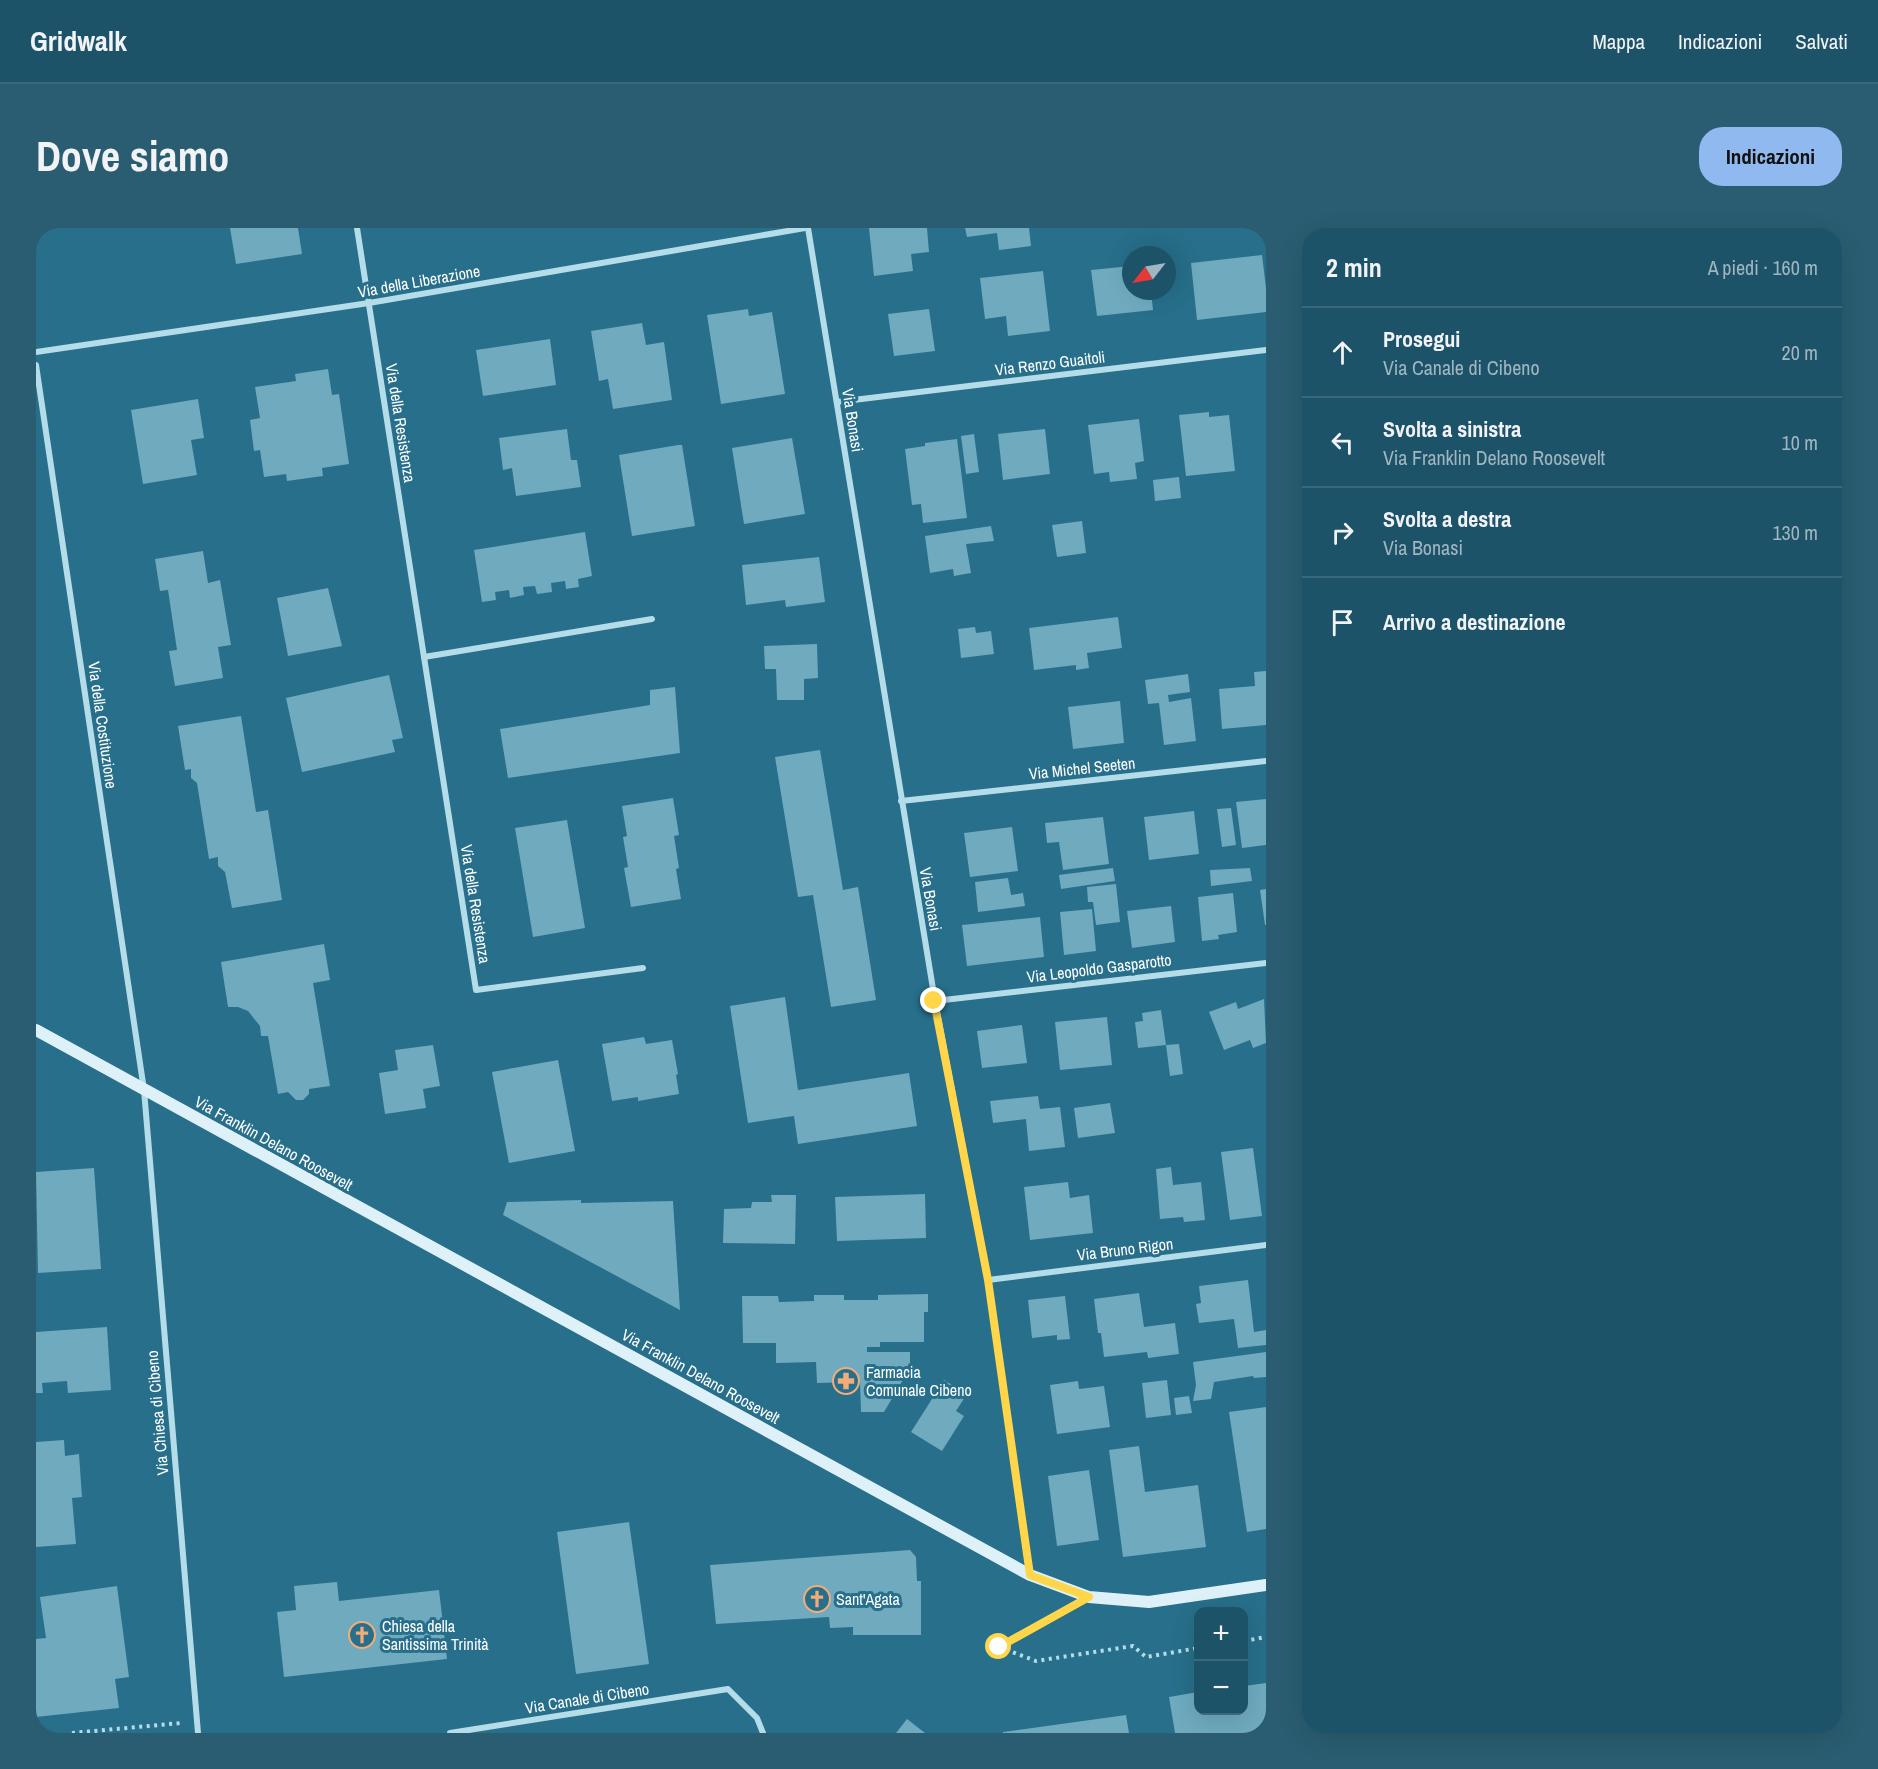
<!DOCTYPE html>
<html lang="it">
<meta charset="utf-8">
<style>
body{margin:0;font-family:"Archivo Narrow",sans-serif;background:#2a5d71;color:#f1f3f6}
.controls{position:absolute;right:18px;bottom:18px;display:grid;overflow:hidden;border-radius:12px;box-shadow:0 6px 24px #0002}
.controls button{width:54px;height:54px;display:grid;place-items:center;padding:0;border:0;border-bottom:2px solid #3b697c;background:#1d5368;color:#f1f3f6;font:30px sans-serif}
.compass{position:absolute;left:1086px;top:18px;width:54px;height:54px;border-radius:50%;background:#1d5368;box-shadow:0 6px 24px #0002;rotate:239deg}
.stop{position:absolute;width:18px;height:18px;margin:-14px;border:4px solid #ffd54a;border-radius:50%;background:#fff}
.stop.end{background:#ffd54a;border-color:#fff;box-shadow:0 2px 6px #0008}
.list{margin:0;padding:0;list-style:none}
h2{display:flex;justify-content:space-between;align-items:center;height:78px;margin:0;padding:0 24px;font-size:26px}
h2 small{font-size:20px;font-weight:400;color:#a0b6c0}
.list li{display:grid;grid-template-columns:39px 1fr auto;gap:18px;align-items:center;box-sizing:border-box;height:90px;padding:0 24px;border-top:2px solid #3b697c}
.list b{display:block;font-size:22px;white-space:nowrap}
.list p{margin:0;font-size:20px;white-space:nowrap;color:#a0b6c0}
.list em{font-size:20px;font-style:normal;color:#a0b6c0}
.icon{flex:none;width:33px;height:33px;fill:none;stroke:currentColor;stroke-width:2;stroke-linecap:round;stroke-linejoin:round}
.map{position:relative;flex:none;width:1230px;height:1505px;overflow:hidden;border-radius:24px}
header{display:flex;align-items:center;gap:36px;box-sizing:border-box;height:84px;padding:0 30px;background:#1d5368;border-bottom:2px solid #3b697c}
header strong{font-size:28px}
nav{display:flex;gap:33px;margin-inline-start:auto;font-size:21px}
.intro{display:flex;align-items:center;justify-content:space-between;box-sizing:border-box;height:144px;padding:0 36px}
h1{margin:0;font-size:42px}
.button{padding:15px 27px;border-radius:24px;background:#90b9f0;color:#111;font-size:21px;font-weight:700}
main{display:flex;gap:36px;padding:0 36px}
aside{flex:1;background:#1d5368;border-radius:24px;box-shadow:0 6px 24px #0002}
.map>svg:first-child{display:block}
.building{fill:#6faabf}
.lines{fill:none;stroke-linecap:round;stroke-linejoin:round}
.path{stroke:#b5dce9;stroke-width:4;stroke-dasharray:3 4.5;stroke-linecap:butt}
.minor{stroke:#b5dce9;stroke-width:6}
.secondary{stroke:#dff1f8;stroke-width:12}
.route{stroke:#ffd54a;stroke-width:8}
.labels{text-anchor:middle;stroke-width:6;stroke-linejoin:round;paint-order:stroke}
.street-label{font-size:16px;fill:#fff;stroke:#276f8a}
.poi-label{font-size:16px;fill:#fff;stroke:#276f8a;text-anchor:start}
</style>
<header>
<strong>Gridwalk</strong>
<nav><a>Mappa</a><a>Indicazioni</a><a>Salvati</a></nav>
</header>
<div class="intro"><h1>Dove siamo</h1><a class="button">Indicazioni</a></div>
<main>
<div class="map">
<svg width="1230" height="1505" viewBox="0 0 1230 1505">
<rect width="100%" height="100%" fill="#276f8a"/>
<g class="building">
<path d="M194 0H262L266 26 200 36Z"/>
<path d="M833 0H891L893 24 875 26 877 43 838 48Z"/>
<path d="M929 0H993L995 18 963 22 961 5 931 9Z"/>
<path d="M1226 27 1230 60V84L1161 92 1155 35Z"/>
<path d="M1095 38V63H1115L1117 82 1061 88 1055 42Z"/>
<path d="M1007 43 1014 103 972 108 970 88 949 91 944 50Z"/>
<path d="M712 81 713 88 736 84 749 166 685 176 671 87Z"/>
<path d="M893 81 899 123 858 128 852 86Z"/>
<path d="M606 95 610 117 628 114 636 172 577 181 572 151 563 153 555 103Z"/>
<path d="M514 111 520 157 447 168 440 122Z"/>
<path d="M292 141 296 167 303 166 313 236 286 240 287 248 251 253 250 246 228 249 224 222 218 223 214 192 224 190 219 159 260 153 259 146Z"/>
<path d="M162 171 168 210 155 212 161 247 107 256 95 182Z"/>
<path d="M1173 184V189L1193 187 1199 243 1150 248 1143 187Z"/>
<path d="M1103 191 1108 233 1099 235 1101 251 1074 254 1073 244 1058 246 1052 197Z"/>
<path d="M531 201 535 232H541L545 259 480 268 476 240 467 242 463 210Z"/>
<path d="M1009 201 1014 246 967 252 962 206Z"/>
<path d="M938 206 943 244 930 246 925 208Z"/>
<path d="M756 210 769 286 708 296 696 220Z"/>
<path d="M921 211 931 290 887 295 885 276 876 277 869 221 889 218V215Z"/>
<path d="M642 217H646L659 298 596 308 583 227Z"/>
<path d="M1143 249 1145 270 1119 273 1117 252Z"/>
<path d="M1046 293 1050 325 1021 329 1016 297Z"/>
<path d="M955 298 958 313 930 316 935 345 918 348 917 341 894 345 889 308Z"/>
<path d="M549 304 556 348 542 351 543 359 530 361 529 353 515 355 516 364 501 366 499 358 487 359 488 367 474 370 473 362 459 364 460 372 446 374 438 322Z"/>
<path d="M167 323 172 355 184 352 195 417 182 419 187 450 139 458 133 423 141 422 132 362 124 363 119 331Z"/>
<path d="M783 329 789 374 750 379 749 372 710 377 706 337Z"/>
<path d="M292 360 306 418 252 428 241 370Z"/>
<path d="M1082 389 1086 420 1051 425 1053 440 1040 442V437L998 442 993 400Z"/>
<path d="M939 399 940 405 955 403 958 426 925 430 922 401Z"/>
<path d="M781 416 782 450 768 451V472H741L740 441H729L728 418Z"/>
<path d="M1230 443V497L1186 501 1183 461 1219 458 1218 444Z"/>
<path d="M1152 446 1154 464 1132 467 1133 474 1155 470 1160 513 1128 517 1123 475 1112 476 1109 452Z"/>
<path d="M353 447 367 510 356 512 359 524 266 544 250 470Z"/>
<path d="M639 459 644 525 472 550 464 501 614 477V462Z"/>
<path d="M1084 473 1088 515 1037 521 1032 479Z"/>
<path d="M205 488 220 584 232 582 246 672 196 680 189 644 182 638V629L173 631 161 555 155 550V541L149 542 142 498Z"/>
<path d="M784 522 807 662 822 659 840 772 795 779 777 667 762 669 739 529Z"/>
<path d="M637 570 643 607 638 608 643 640 640 641 645 671 595 679 588 640 592 639 587 609 591 608 586 578Z"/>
<path d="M1230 571V617L1206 620 1200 574Z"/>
<path d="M1195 580 1200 617 1186 619 1181 581Z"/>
<path d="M1158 583 1163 626 1113 632 1108 589Z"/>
<path d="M1067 589 1073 636 1027 642 1023 614 1011 615 1009 595Z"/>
<path d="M531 592 549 700 497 709 479 600Z"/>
<path d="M976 599 982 643 934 649 928 605Z"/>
<path d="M1077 640 1079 653 1025 661 1023 647Z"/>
<path d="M1214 640 1216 653 1175 658 1174 642Z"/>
<path d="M972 650 975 667 987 665 989 678 942 684 939 654Z"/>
<path d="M1080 656 1084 694 1060 697 1057 674H1052L1051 659Z"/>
<path d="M1230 661V697H1229L1224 662Z"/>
<path d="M1197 665 1201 704 1182 707 1183 711 1166 713 1162 669Z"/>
<path d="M1135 678 1139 714 1096 720 1091 683Z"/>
<path d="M1056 681 1060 723 1028 727 1024 684Z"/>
<path d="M1004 689 1008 729 931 738 926 697Z"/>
<path d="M288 716 294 752 277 755 294 858 273 861V866L267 872H260L252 864 242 866 232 808H225L224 798 212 783 202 779H192L185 734Z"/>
<path d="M749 769 762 862 873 845 881 898 762 916 758 888 712 895 694 778Z"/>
<path d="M1228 771 1230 815 1217 820 1214 812 1188 822 1173 784 1200 774 1202 781Z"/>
<path d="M1125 782 1130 817 1102 820 1099 794 1107 793 1106 785Z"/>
<path d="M1071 789 1076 837 1024 842 1019 794Z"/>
<path d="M986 797 991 835 946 840 941 803Z"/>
<path d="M608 809 610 816 636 812 642 846 640 847 643 866 602 873V869L576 873 566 816Z"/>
<path d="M1143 816 1147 846 1134 848 1130 817Z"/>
<path d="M397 817 404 858 387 861 390 880 349 886 343 845 362 842 359 822Z"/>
<path d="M522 832 539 923 473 935 456 844Z"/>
<path d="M1002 868 1004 881 1024 879 1029 919 993 923 990 891 957 895 954 873Z"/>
<path d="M1074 875 1079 905 1042 910 1038 880Z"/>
<path d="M1217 920 1226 988 1194 992 1185 924Z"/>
<path d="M1135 939 1137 957 1165 954 1169 992 1148 994 1147 989 1124 991 1120 941Z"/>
<path d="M58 940 65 1041 2 1045 0 944Z"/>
<path d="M1032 954 1034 970 1053 967 1057 1005 994 1012 988 959Z"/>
<path d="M889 966 890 1010 801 1013 799 969Z"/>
<path d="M735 967H760L759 1016 687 1015 688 981 715 980 716 974H736Z"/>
<path d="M545 972V975L637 973 644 1082 467 987 471 974Z"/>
<path d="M1212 1052 1218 1104 1230 1102V1117L1202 1120 1198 1091 1163 1095 1160 1076 1165 1075 1163 1058Z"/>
<path d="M1103 1065 1108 1099 1139 1095 1143 1126 1112 1130 1111 1124 1068 1129 1065 1105H1062L1058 1071Z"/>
<path d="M892 1066V1084H888V1114H844V1119H831V1124H874V1140L848 1184H825L824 1154 781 1155 780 1134 740 1135V1115H707L706 1068H742L743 1074 778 1073V1067H808V1072H842V1067Z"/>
<path d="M1029 1068 1034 1111 1021 1112V1107L996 1110 992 1072Z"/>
<path d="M71 1099 75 1162 32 1165 31 1153 6 1155 7 1165H0V1104Z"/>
<path d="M1230 1124V1149L1218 1150 1217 1148 1178 1154 1175 1171 1157 1173 1160 1157 1157 1134Z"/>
<path d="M908 1152 931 1166 920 1183 928 1188 906 1223 875 1204Z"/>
<path d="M1131 1152 1135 1187 1110 1190 1106 1155Z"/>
<path d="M1042 1153 1043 1161 1068 1158 1074 1199 1021 1206 1014 1157Z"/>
<path d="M1153 1168 1156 1185 1140 1187 1138 1170Z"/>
<path d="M1230 1179V1301L1211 1304 1193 1184Z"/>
<path d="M28 1212 29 1228 43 1226 46 1269 36 1270 40 1316 0 1319V1214Z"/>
<path d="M1103 1218 1109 1264 1162 1257 1170 1319 1087 1329 1073 1222Z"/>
<path d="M1053 1242 1063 1312 1021 1318 1012 1248Z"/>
<path d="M593 1294 613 1436 540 1446 521 1304Z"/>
<path d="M874 1322 880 1329 881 1353H885V1407H817V1399L794 1400 793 1389 680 1396 674 1337Z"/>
<path d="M301 1354 303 1373 403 1362 411 1431 248 1449 241 1384 260 1382 258 1358Z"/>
<path d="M81 1358 93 1449 79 1451 83 1480 0 1489V1411L10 1410 4 1369Z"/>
<path d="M1230 1455V1505H1139L1133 1469 1162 1464V1482H1208V1458Z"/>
<path d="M1090 1487 1093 1505H967V1504Z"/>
<path d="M871 1491 889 1505H860Z"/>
</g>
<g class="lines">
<g class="path">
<path d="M1208 1413 1230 1409"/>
<path d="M963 1419 1000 1433 1097 1418 1110 1429 1162 1420"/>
<path d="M963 1419 1027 1383"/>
<path d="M36 1505 145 1495"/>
</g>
<g class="minor">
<path d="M321 0 440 762 607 740"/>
<path d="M772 0 899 773 952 1052 994 1346"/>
<path d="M0 124 333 75 769 0"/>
<path d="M0 137 108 862 162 1505"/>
<path d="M801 174 1230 122"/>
<path d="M388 429 616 391"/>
<path d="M865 573 1230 533"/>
<path d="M899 773 1230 735"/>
<path d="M952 1052 1230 1017"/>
<path d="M414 1505 692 1461 721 1490 727 1505"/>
</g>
<path class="secondary" d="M0 802 994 1347 1053 1369 1113 1374 1230 1357"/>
</g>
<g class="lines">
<path class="route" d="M898 773 952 1052 994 1347 1053 1369 963 1419"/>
</g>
<defs>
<symbol id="pharmacy-ring" viewBox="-11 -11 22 22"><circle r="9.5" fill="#276f8a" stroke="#f2ac7a" stroke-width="1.5"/><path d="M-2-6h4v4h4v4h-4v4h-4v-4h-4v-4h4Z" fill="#f2ac7a"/></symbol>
<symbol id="church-ring" viewBox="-11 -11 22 22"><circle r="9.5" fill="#276f8a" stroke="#f2ac7a" stroke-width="1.5"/><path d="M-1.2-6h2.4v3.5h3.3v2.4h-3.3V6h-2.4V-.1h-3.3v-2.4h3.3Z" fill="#f2ac7a"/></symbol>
</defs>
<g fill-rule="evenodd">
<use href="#pharmacy-ring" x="795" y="1138" width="30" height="30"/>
<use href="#church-ring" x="766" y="1356" width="30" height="30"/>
<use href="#church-ring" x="311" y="1392" width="30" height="30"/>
</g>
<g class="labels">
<g class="street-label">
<text transform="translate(383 53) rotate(-10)" y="6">Via della Liberazione</text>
<text transform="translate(1014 135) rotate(-7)" y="6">Via Renzo Guaitoli</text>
<text transform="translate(817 192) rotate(81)" y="6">Via Bonasi</text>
<text transform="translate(365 195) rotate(81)" y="6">Via della Resistenza</text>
<text transform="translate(67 497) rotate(82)" y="6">Via della Costituzione</text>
<text transform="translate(1046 540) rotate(-6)" y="6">Via Michel Seeten</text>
<text transform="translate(895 671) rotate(80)" y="6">Via Bonasi</text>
<text transform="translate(440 676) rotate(81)" y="6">Via della Resistenza</text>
<text transform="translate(1063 740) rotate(-7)" y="6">Via Leopoldo Gasparotto</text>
<text transform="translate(238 915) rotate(29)" y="6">Via Franklin Delano Roosevelt</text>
<text transform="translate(1089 1021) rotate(-7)" y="6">Via Bruno Rigon</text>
<text transform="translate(665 1148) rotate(29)" y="6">Via Franklin Delano Roosevelt</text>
<text transform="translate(121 1185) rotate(-95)" y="6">Via Chiesa di Cibeno</text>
<text transform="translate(551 1470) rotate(-9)" y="6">Via Canale di Cibeno</text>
</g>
<g class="poi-label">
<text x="830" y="1150">Farmacia<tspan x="830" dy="18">Comunale Cibeno</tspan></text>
<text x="800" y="1377">Sant'Agata</text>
<text x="346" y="1404">Chiesa della<tspan x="346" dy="18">Santissima Trinità</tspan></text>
</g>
</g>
</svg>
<div class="controls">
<button>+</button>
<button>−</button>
</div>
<svg class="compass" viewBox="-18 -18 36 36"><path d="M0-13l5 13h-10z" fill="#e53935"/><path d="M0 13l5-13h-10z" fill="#a0b6c0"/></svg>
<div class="stop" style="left:963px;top:1419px"></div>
<div class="stop end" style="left:898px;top:773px"></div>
</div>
<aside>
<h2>2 min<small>A piedi · 160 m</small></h2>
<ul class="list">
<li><svg class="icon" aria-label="ahead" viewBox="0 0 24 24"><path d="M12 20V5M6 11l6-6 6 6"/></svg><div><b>Prosegui</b><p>Via Canale di Cibeno</p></div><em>20 m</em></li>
<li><svg class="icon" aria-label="left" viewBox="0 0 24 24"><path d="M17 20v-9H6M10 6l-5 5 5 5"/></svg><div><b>Svolta a sinistra</b><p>Via Franklin Delano Roosevelt</p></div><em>10 m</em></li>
<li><svg class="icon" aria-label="right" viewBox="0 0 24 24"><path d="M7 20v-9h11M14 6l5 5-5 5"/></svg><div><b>Svolta a destra</b><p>Via Bonasi</p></div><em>130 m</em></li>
<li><svg class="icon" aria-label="arrive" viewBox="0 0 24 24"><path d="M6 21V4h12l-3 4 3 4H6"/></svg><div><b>Arrivo a destinazione</b></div></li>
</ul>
</aside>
</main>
